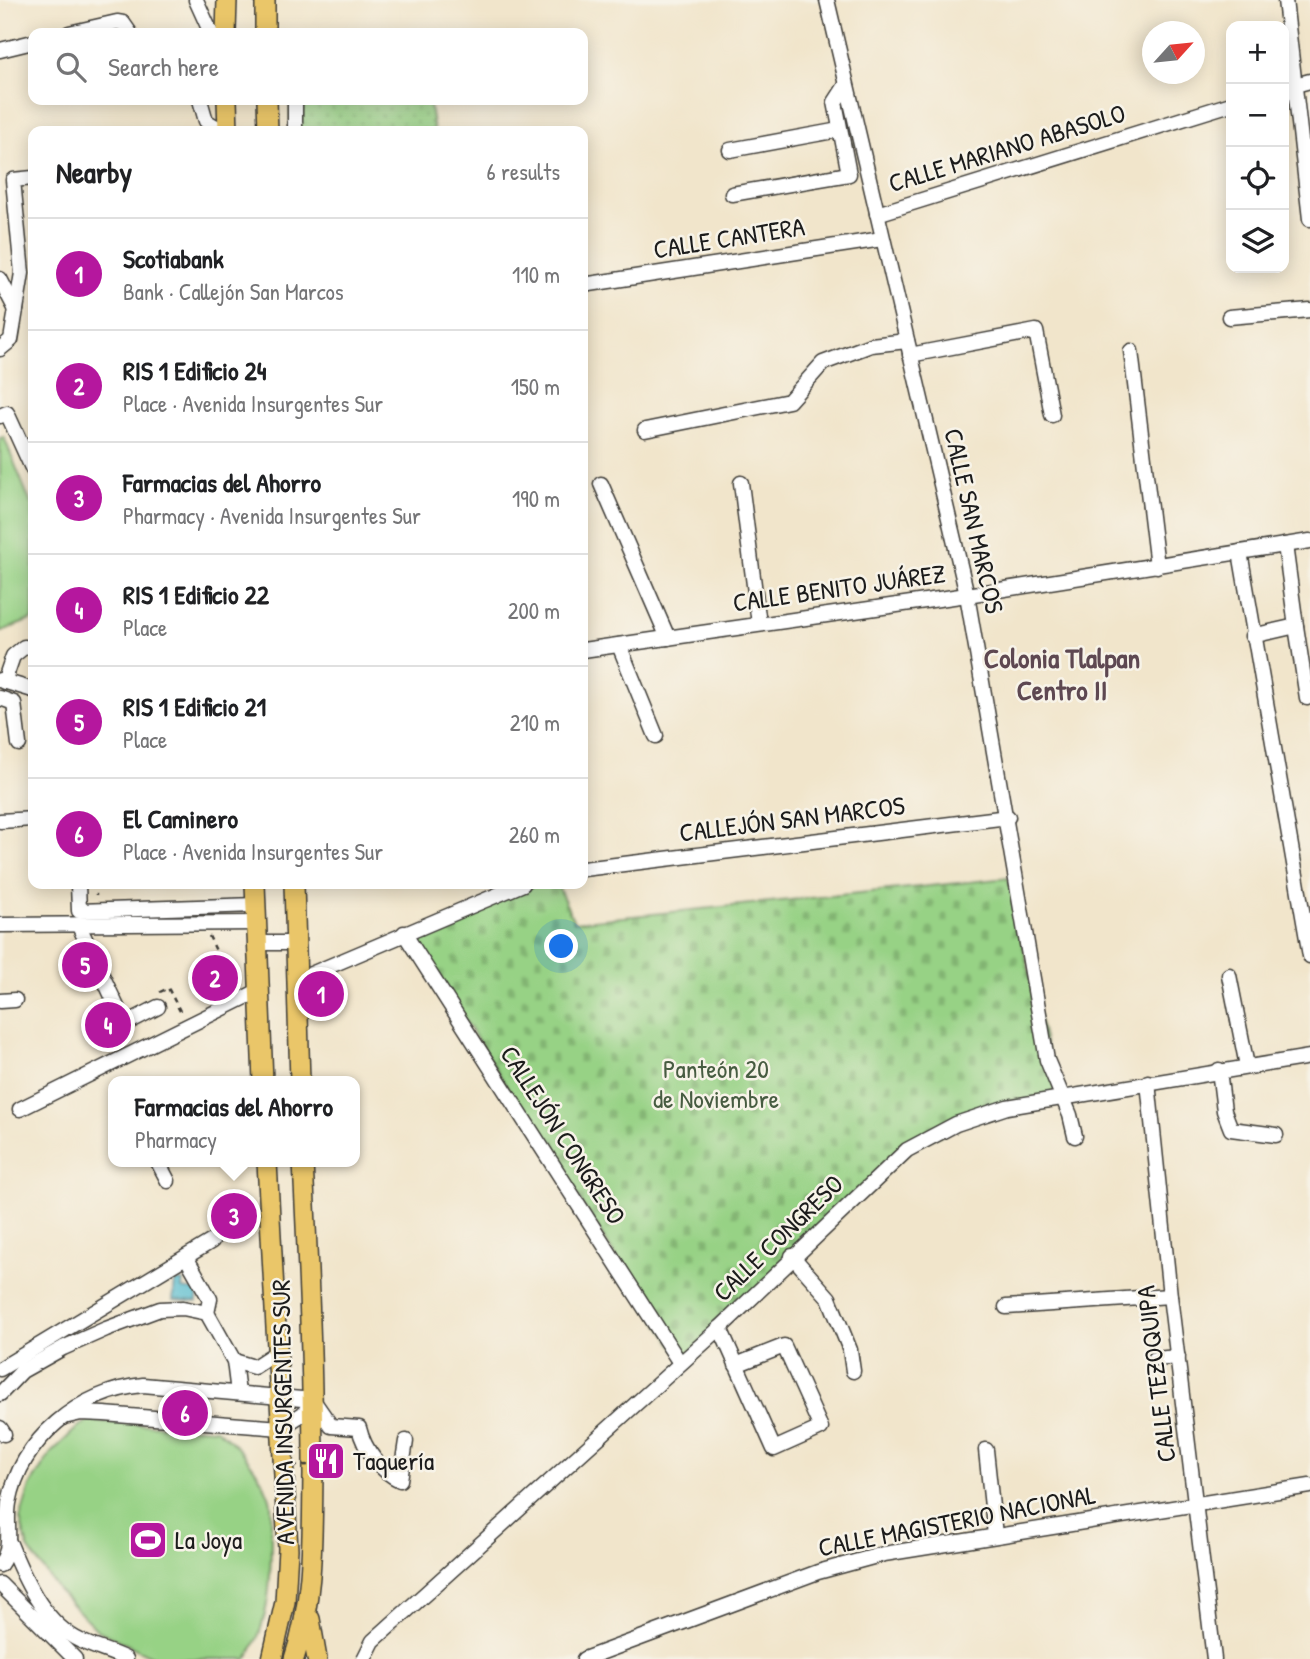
<!DOCTYPE html>
<meta charset="utf-8">
<style>
body{margin:0;font-family:"Patrick Hand",sans-serif;background:#f6f6f6;color:#202124}
.controls{position:absolute;right:21px;top:21px;display:grid;overflow:hidden;border-radius:14px;box-shadow:0 4px 18px #0003}
.controls button{width:63px;height:63px;display:grid;place-items:center;padding:0;border:0;border-bottom:2px solid #e0e0e0;background:#fff;color:#202124;font:35px sans-serif}
.compass{position:absolute;left:1142px;top:21px;width:63px;height:63px;border-radius:50%;background:#fff;box-shadow:0 4px 18px #0003;rotate:63deg}
.you{position:absolute;left:562px;top:947px;width:24px;height:24px;margin:-18px;border:5px solid #fff;border-radius:50%;background:#1a73e8;box-shadow:0 0 0 10px #1a73e833}
.badge{display:grid;place-items:center;width:46px;height:46px;border-radius:50%;background:#b5179e;color:#fff;font-size:23px;font-weight:700}
.pin{position:absolute;translate:-50% -50%;border:4px solid #fff;box-shadow:0 2px 7px #0006}
.popup{position:absolute;left:108px;top:1076px;width:252px;height:91px;box-sizing:border-box;display:grid;place-content:center;border-radius:14px;background:#fff;filter:drop-shadow(0 2px 5px #0005);font-size:23px;white-space:nowrap;color:#757577}
.popup b{font-size:26px;color:#202124}
.popup::after{content:'';position:absolute;left:50%;top:100%;margin-left:-14px;border:14px solid transparent;border-top-color:#fff}
.list{margin:0;padding:0;list-style:none}
h2{display:flex;justify-content:space-between;align-items:center;height:91px;margin:0;padding:0 28px;font-size:30px}
h2 small{font-size:23px;font-weight:400;color:#757577}
.list li{display:grid;grid-template-columns:46px 1fr auto;gap:21px;align-items:center;box-sizing:border-box;height:112px;padding:0 28px;border-top:2px solid #e0e0e0}
.list b{display:block;font-size:26px;white-space:nowrap}
.list p{margin:0;font-size:23px;white-space:nowrap;color:#757577}
.list em{font-size:23px;font-style:normal;color:#757577}
.icon{flex:none;width:38px;height:38px;fill:none;stroke:currentColor;stroke-width:2;stroke-linecap:round;stroke-linejoin:round}
.map{position:relative;flex:none;width:1310px;height:1659px;overflow:hidden}
.search{position:absolute;background:#fff;box-shadow:0 4px 18px #0003;left:28px;top:28px;width:560px;height:77px;display:flex;align-items:center;gap:18px;box-sizing:border-box;padding:0 24px;border-radius:14px;color:#757577;font-size:26px}
.panel{position:absolute;background:#fff;box-shadow:0 4px 18px #0003;left:28px;top:126px;width:560px;height:763px;border-radius:14px}
.map>svg:first-child{display:block}
.grass{fill:url(#grass-dots);stroke:#5a7750;stroke-width:2}
.cemetery{fill:url(#cemetery-stones);stroke:#5a7750;stroke-width:2}
.pitch{fill:#97d285;stroke:#5a7750;stroke-width:2}
.water{fill:url(#water-ripples);stroke:#376c76;stroke-width:2}
.lines{fill:none;stroke-linecap:round;stroke-linejoin:round}
.minor-casing{stroke:#3c3a36;stroke-width:17}
.major-casing{stroke:#3c3a36;stroke-width:22}
.path{stroke:#3c3a36;stroke-width:2.5;stroke-dasharray:5 5;stroke-linecap:butt}
.minor{stroke:#fff;stroke-width:14}
.major{stroke:#eac669;stroke-width:19}
.path-bridge{stroke:#3c3a36;stroke-width:2.5;stroke-dasharray:5 5;stroke-linecap:butt}
.labels{text-anchor:middle;stroke-width:5;stroke-linejoin:round;paint-order:stroke}
.street-label{font-size:26px;fill:#1c1c1c;stroke:#f7f3e8}
.park-label{font-size:26px;fill:#475c41;stroke:#f7f3e8}
.poi-label{font-size:26px;fill:#1c1c1c;stroke:#f7f3e8;text-anchor:start}
.neighbourhood-label{font-size:28px;font-weight:bold;fill:#5e4851;stroke:#f7f3e8}
</style>
<div class="map">
<svg width="1310" height="1659" viewBox="0 0 1310 1659">
<defs>
<pattern id="grass-dots" width="8" height="8" patternUnits="userSpaceOnUse" patternTransform="scale(1.75)"><rect width="8" height="8" fill="#97d285"/><path d="M2 2h.1M6 6h.1" fill="none" stroke="#82b472" stroke-width="1.8" stroke-linecap="round"/></pattern>
<pattern id="cemetery-stones" width="16" height="16" patternUnits="userSpaceOnUse" patternTransform="scale(1.75)"><rect width="16" height="16" fill="#97d285"/><path d="M2 7V4a2 2 0 0 1 4 0v3zM10 15v-3a2 2 0 0 1 4 0v3z" fill="#82b472"/></pattern>
<pattern id="water-ripples" width="26" height="14" patternUnits="userSpaceOnUse" patternTransform="scale(1.75)"><rect width="26" height="14" fill="#52bbcf"/><path d="M2 4q2-2 4 0t4 0M15 11q2-2 4 0t4 0" fill="none" stroke="#47a0b1"/></pattern>
</defs>
<rect width="100%" height="100%" fill="#f7f3e8"/>
<filter id="ink" filterUnits="userSpaceOnUse"><feTurbulence type="fractalNoise" baseFrequency=".0143" numOctaves="2"/><feDisplacementMap in="SourceGraphic" scale="14" xChannelSelector="R" yChannelSelector="G"/><feConvolveMatrix kernelMatrix="1 2 1 2 8 2 1 2 1" color-interpolation-filters="sRGB"/></filter>
<filter id="wash" filterUnits="userSpaceOnUse"><feTurbulence type="fractalNoise" baseFrequency=".00686" numOctaves="4" result="noise"/><feDisplacementMap in="SourceGraphic" scale="28" xChannelSelector="R" yChannelSelector="G"/><feGaussianBlur stdDeviation="1.57" result="paint"/><feColorMatrix in="noise" values="0 0 0 0 0 0 0 0 0 0 0 0 0 0 0 0 0 1.4 0 .05"/><feComposite in="paint" operator="in"/></filter>
<g filter="url(#wash)">
<rect width="100%" height="100%" fill="#f1e5cb"/>
<path class="grass" d="M290 100H429L434 131H291Z"/>
<path class="cemetery" d="M1008 878 1057 1098 1004 1108 905 1150 682 1360 411 936 538 884H557L574 922Z"/>
<g class="pitch">
<path d="M4 437 33 509V619L0 632V438Z"/>
<path d="M89 1421 216 1429C237 1444 260 1471 269 1496 273 1505 271 1518 271 1528 271 1571 272 1622 246 1659H157L97 1630 59 1591 28 1548 20 1519 30 1486 51 1453 79 1426Z"/>
</g>
<path class="water" d="M175 1281H183L182 1289 198 1291 197 1302 173 1300Z"/>
</g>
<g filter="url(#ink)">
<g class="lines">
<defs>
<g id="minor">
<path d="M196 0 211 33"/>
<path d="M827 0 967 595 1047 1060 1070 1115 1075 1136"/>
<path d="M1285 0 1310 219"/>
<path d="M69 33 117 22 123 23 130 33"/>
<path d="M0 50 33 42"/>
<path d="M1284 88 1310 81"/>
<path d="M200 100 206 121 223 131"/>
<path d="M295 100V131"/>
<path d="M730 150 839 130"/>
<path d="M732 194 849 174 835 102 846 85"/>
<path d="M877 214 1231 104"/>
<path d="M0 279 16 310"/>
<path d="M583 285 882 239"/>
<path d="M1229 317 1310 310"/>
<path d="M0 349 11 340 22 273 13 180 33 178"/>
<path d="M1131 351 1157 566"/>
<path d="M910 355 1036 331 1052 415"/>
<path d="M0 416 7 413 33 470"/>
<path d="M645 430 789 401 823 363 871 345 907 341"/>
<path d="M741 483 759 624"/>
<path d="M601 484 668 638"/>
<path d="M1240 552 1310 956"/>
<path d="M1296 626 1307 698"/>
<path d="M1252 636 1296 626 1285 545"/>
<path d="M619 645 656 736"/>
<path d="M583 650 967 595 1310 541"/>
<path d="M0 680 33 690"/>
<path d="M4 682 13 656 24 647 33 648"/>
<path d="M0 698 14 703 19 744"/>
<path d="M0 821 33 819"/>
<path d="M583 869 1008 817"/>
<path d="M78 884 79 911 256 905"/>
<path d="M0 925 257 923"/>
<path d="M79 926 125 1024 158 1007"/>
<path d="M404 933 680 1363"/>
<path d="M258 943H295"/>
<path d="M1229 975 1247 1066"/>
<path d="M297 980 523 884"/>
<path d="M0 1001 15 1000"/>
<path d="M1219 1070 1224 1111 1231 1129 1276 1135"/>
<path d="M1148 1082 1170 1296 1214 1659"/>
<path d="M20 1109 260 990"/>
<path d="M158 1162 168 1181"/>
<path d="M792 1256 829 1298 850 1350 853 1371"/>
<path d="M186 1257 210 1299 207 1313"/>
<path d="M1006 1307 1170 1296"/>
<path d="M720 1328 774 1449 821 1428 784 1346 736 1365"/>
<path d="M1155 1359 1178 1357"/>
<path d="M234 1361 254 1367 277 1352"/>
<path d="M0 1369 212 1241"/>
<path d="M0 1394 22 1371 63 1348 106 1329 160 1309 183 1308 207 1313 234 1361 238 1393"/>
<path d="M313 1400 331 1426 359 1428C364 1449 380 1471 400 1480L406 1441"/>
<path d="M68 1416 81 1413 104 1414 281 1428 304 1413 313 1400"/>
<path d="M0 1428 4 1434"/>
<path d="M986 1450 995 1535"/>
<path d="M10 1544C24 1578 42 1619 75 1638 91 1647 110 1651 126 1659"/>
<path d="M0 1565C14 1546 5 1526 9 1503 21 1439 80 1391 143 1385L313 1400"/>
<path d="M0 1584 75 1659"/>
<path d="M364 1659 373 1641 720 1328 907 1150 956 1124 1007 1107 1310 1057"/>
<path d="M584 1659 818 1572 884 1554 1310 1486"/>
</g>
<g id="major">
<path d="M265 0V33"/>
<path d="M226 33 227 0"/>
<path d="M227 100 228 131"/>
<path d="M267 100 268 131"/>
<path d="M255 884 263 1081"/>
<path d="M294 884 300 1081"/>
<path d="M267 1162 288 1549 285 1602 272 1659"/>
<path d="M310 1619 317 1659"/>
<path d="M294 1659C314 1600 312 1536 313 1475 313 1370 308 1266 303 1162"/>
</g>
</defs>
<use href="#minor" class="minor-casing"/>
<use href="#major" class="major-casing"/>
<g class="path">
<path d="M95 884 96 895"/>
<path d="M209 936 233 987"/>
<path d="M160 992 168 988 181 1013"/>
</g>
<use href="#minor" class="minor"/>
<use href="#major" class="major"/>
<path class="path-bridge" d="M273 1467 325 1464"/>
</g>
</g>
<defs>
<symbol id="restaurant-square" viewBox="-11 -11 22 22"><rect x="-9" y="-9" width="18" height="18" rx="4" fill="#b5179e" stroke="#f7f3e8"/><path d="M-5-6h1v4h1v-4h1v4h1v-4h1v5L-1.5 .5V6h-2V.5L-5-1ZM5-6V6H3V1.5H1.5Q1.5-4 5-6Z" fill="#fff"/></symbol>
<symbol id="stadium-square" viewBox="-11 -11 22 22"><rect x="-9" y="-9" width="18" height="18" rx="4" fill="#b5179e" stroke="#f7f3e8"/><path d="M0-5a6.5 5 0 1 0 0 10a6.5 5 0 1 0 0-10ZM-3.5-1.8h7v3.6h-7Z" fill="#fff"/></symbol>
</defs>
<g fill-rule="evenodd">
<use href="#restaurant-square" x="304" y="1439" width="44" height="44"/>
<use href="#stadium-square" x="126" y="1518" width="44" height="44"/>
</g>
<g class="labels">
<g class="street-label">
<text transform="translate(1007 148) rotate(-17)" y="9">CALLE MARIANO ABASOLO</text>
<text transform="translate(729 238) rotate(-9)" y="9">CALLE CANTERA</text>
<text transform="translate(974 521) rotate(77)" y="9">CALLE SAN MARCOS</text>
<text transform="translate(839 588) rotate(-8)" y="9">CALLE BENITO JUÁREZ</text>
<text transform="translate(792 819) rotate(-7)" y="9">CALLEJÓN SAN MARCOS</text>
<text transform="translate(563 1135) rotate(57)" y="9">CALLEJÓN CONGRESO</text>
<text transform="translate(778 1238) rotate(-44)" y="9">CALLE CONGRESO</text>
<text transform="translate(1156 1374) rotate(-97)" y="9">CALLE TEZOQUIPA</text>
<text transform="translate(283 1412) rotate(-91)" y="9">AVENIDA INSURGENTES SUR</text>
<text transform="translate(957 1521) rotate(-11)" y="9">CALLE MAGISTERIO NACIONAL</text>
</g>
<g class="park-label">
<text x="716" y="1078">Panteón 20<tspan x="716" dy="30">de Noviembre</tspan></text>
</g>
<g class="poi-label">
<text x="353" y="1470">Taquería</text>
<text x="175" y="1549">La Joya</text>
</g>
<g class="neighbourhood-label">
<text x="1062" y="668">Colonia Tlalpan<tspan x="1062" dy="32">Centro II</tspan></text>
</g>
</g>
</svg>
<div class="controls">
<button>+</button>
<button>−</button>
<button><svg class="icon" aria-label="locate" viewBox="0 0 24 24"><circle cx="12" cy="12" r="6"/><path d="M12 2v4M12 18v4M2 12h4M18 12h4"/></svg></button>
<button><svg class="icon" aria-label="layers" viewBox="0 0 24 24"><path d="M12 4l9 5-9 5-9-5zM3 14l9 5 9-5"/></svg></button>
</div>
<svg class="compass" viewBox="-18 -18 36 36"><path d="M0-13l5 13h-10z" fill="#e53935"/><path d="M0 13l5-13h-10z" fill="#757577"/></svg>
<div class="you"></div>
<div class="pin badge" style="left:321px;top:994px">1</div>
<div class="pin badge" style="left:215px;top:978px">2</div>
<div class="pin badge" style="left:234px;top:1216px">3</div>
<div class="popup"><b>Farmacias del Ahorro</b>Pharmacy</div>
<div class="pin badge" style="left:108px;top:1025px">4</div>
<div class="pin badge" style="left:85px;top:965px">5</div>
<div class="pin badge" style="left:185px;top:1413px">6</div>
<div class="search"><svg class="icon" aria-label="search" viewBox="0 0 24 24"><circle cx="10" cy="10" r="6"/><path d="M15 15l6 6"/></svg>Search here</div>
<section class="panel">
<h2>Nearby<small>6 results</small></h2>
<ul class="list">
<li><span class="badge">1</span><div><b>Scotiabank</b><p>Bank · Callejón San Marcos</p></div><em>110 m</em></li>
<li><span class="badge">2</span><div><b>RIS 1 Edificio 24</b><p>Place · Avenida Insurgentes Sur</p></div><em>150 m</em></li>
<li><span class="badge">3</span><div><b>Farmacias del Ahorro</b><p>Pharmacy · Avenida Insurgentes Sur</p></div><em>190 m</em></li>
<li><span class="badge">4</span><div><b>RIS 1 Edificio 22</b><p>Place</p></div><em>200 m</em></li>
<li><span class="badge">5</span><div><b>RIS 1 Edificio 21</b><p>Place</p></div><em>210 m</em></li>
<li><span class="badge">6</span><div><b>El Caminero</b><p>Place · Avenida Insurgentes Sur</p></div><em>260 m</em></li>
</ul>
</section>
</div>
